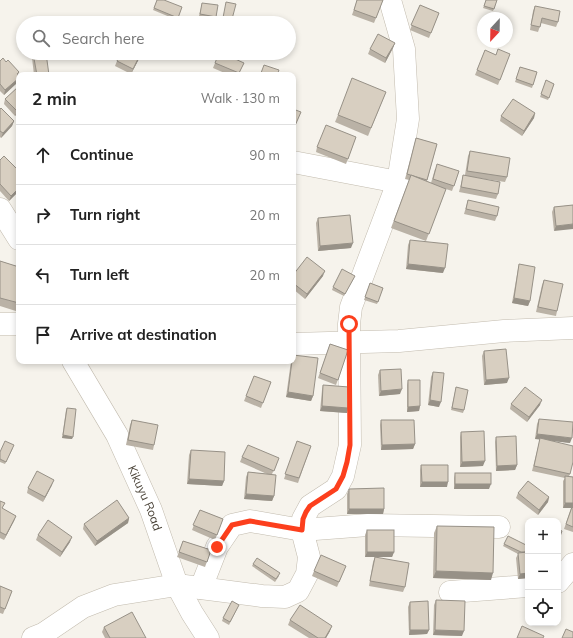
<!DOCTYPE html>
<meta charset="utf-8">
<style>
body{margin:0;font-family:Mulish,sans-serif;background:#f6f6f6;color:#222}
.controls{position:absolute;right:12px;bottom:12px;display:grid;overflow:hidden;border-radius:8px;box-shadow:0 2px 6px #0003}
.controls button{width:36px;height:36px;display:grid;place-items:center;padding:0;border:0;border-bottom:1px solid #e0e0e0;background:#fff;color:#222;font:20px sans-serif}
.compass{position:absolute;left:477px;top:12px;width:36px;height:36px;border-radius:50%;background:#fff;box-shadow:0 2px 6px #0003;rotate:202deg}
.stop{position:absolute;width:12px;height:12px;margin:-9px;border:3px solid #fc3f1d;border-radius:50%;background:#fff}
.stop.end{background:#fc3f1d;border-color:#fff;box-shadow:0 1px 4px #0008}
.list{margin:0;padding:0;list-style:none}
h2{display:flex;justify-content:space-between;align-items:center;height:52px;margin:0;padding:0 16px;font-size:17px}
h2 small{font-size:13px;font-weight:400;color:#767676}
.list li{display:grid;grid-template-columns:26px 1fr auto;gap:12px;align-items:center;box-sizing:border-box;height:60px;padding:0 16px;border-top:1px solid #e0e0e0}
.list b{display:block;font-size:15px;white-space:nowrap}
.list em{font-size:13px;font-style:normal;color:#767676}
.icon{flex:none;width:22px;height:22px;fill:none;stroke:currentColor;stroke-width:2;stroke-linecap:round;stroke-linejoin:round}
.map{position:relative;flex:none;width:573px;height:638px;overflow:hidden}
.search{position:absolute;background:#fff;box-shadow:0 2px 6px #0003;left:16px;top:16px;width:280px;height:44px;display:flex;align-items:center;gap:10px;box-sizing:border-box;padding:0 14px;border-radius:22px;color:#767676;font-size:15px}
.panel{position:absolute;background:#fff;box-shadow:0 2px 6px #0003;left:16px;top:72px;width:280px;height:292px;border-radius:8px}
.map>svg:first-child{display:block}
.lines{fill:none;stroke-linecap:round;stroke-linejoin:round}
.minor-casing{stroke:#c2bbae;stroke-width:23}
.minor{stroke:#fff;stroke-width:22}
.wall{fill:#bab2a6}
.shaded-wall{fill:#979187}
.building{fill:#d8cfc1;stroke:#979187}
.route{stroke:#fc3f1d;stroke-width:5}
.labels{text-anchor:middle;stroke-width:3;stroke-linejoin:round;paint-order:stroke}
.street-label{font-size:12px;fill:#4b4439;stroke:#fff}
</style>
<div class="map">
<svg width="573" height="638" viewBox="0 0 573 638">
<rect width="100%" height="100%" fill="#f6f3ec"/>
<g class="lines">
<defs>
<g id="minor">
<path d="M293 162 398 182"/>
<path d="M0 209 19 239"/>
<path d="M0 324H19"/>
<path d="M293 344 399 341 504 331 573 328"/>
<path id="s1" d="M73 361 117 435 151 510 177 585 192 613 208 638"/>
<path d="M558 582 573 564"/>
<path d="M201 588 217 547 232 525 250 521 302 530 368 525 499 527"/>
<path d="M450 592 528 586"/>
<path d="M33 638 43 634 83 607 114 595 177 585 262 596 285 597 298 591 307 574 309 557 302 530 303 519 310 506 336 489 343 476 350 445 349 324 351 307 398 182 408 119 404 49 390 0"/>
</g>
</defs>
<use href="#minor" class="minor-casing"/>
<use href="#minor" class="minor"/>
</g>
<g class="wall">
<path d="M157 0 182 7 177 20 153 10Z"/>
<path d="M357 0H383L374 23 352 15Z"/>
<path d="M486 0H497L493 11 483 8Z"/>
<path d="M202 3 216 17 215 19 199 16Z"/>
<path d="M420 5 439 13 429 38 410 30Z"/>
<path d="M535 6 558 22 556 27 541 23 538 32 530 30 533 11Z"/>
<path d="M395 43 393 48 385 63 368 54 370 49Z"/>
<path d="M485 50 496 55 510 54 498 85 475 75Z"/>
<path d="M33 53 49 75H34L32 58Z"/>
<path d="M273 53H283L282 56Z"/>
<path d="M141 55 131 74 115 66 117 61Z"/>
<path d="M0 61 6 62 19 72 18 75V82L4 95 0 91Z"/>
<path d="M215 63H244L238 75H211L212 73 227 74 213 68Z"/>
<path d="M520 67 537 72 532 88 515 82Z"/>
<path d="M546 80 554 84 548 100 540 97Z"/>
<path d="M386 92 368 136 335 122 338 115Z"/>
<path d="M5 99 19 112 15 116 4 104Z"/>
<path d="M0 109 14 121 12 126 1 138 0 137Z"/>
<path d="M535 113 534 118 522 136 500 121 501 116Z"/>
<path d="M356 137 346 164 316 152 317 147Z"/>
<path d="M416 138 437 144 427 181 431 183 435 169 459 171 452 191 446 189 426 241 391 228 409 180 405 179Z"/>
<path d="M470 151 507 177 505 182 472 177 498 194 496 199 459 192 462 180 463 175H465L468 156Z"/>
<path d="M0 160 19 171V191L9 201 0 191Z"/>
<path d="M468 200 497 216 495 221 464 214Z"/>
<path d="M573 205 554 231 552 212 554 207Z"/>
<path d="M318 218 351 248 318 251 316 223Z"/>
<path d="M410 240 443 273 406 269 408 245Z"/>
<path d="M0 261 19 267V312L0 306Z"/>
<path d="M519 264 530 301 528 306 512 303 518 269Z"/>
<path d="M293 275 323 276 305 299 293 289Z"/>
<path d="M354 278 344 296 332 290 333 287Z"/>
<path d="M544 280 557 311 556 316 536 312 542 285Z"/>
<path d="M370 283 383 288 377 304 364 300Z"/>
<path d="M330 344 348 350 336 385 318 378Z"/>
<path d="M484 351 507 383 484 385 482 356Z"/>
<path d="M291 361H293L313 396 311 401 286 397Z"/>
<path d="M380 370 400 394 379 396 378 375Z"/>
<path d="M433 372 439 407 428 405 431 377Z"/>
<path d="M254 376 271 382 261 408 244 401Z"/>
<path d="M408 380 420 406 419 411 407 412V385Z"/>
<path d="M323 385 348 408 347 413 320 411 322 390Z"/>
<path d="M456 387 464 410 463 413 451 410Z"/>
<path d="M511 404 540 405 527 422 510 409Z"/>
<path d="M67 408 72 439 62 438 66 410Z"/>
<path d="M539 419 570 443 548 440 570 474 569 476 573 477V532L564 529 571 508H563V481L565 478 532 471 540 439H535L537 424Z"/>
<path d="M132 420 154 445 153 450 126 445 130 425Z"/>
<path d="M381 420 415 444 413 449 381 450 380 425Z"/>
<path d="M461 432 483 466 460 467V437Z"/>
<path d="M496 437 517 465 515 470 496 471 495 442Z"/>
<path d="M297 441 311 446 298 483 284 479Z"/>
<path d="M13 448 5 464 0 462V452Z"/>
<path d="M191 450 224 481 222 486 187 484 189 455Z"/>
<path d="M242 457 277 463 272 474 274 496 272 501 244 499 246 477 248 472 267 474 240 462Z"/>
<path d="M421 465 447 487H420V470Z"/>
<path d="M455 473 489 489H454V478Z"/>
<path d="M52 485 43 502 27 493 28 488Z"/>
<path d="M349 489 384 509 383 514H347V494Z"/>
<path d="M518 493 549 497 548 502 538 515 516 498Z"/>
<path d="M0 501 3 509 16 516 14 521 4 540 0 538Z"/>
<path d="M200 510 223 519 215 540 192 530Z"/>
<path d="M129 518 128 523 95 546 83 529 84 524Z"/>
<path d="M437 526 491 580 433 578 434 533Z"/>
<path d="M367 530 394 552 392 557H378L405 587 403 592 369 586 373 562 375 557H365V535Z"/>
<path d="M38 535 70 542 60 557 36 540Z"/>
<path d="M183 541 211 550 205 567 177 557Z"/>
<path d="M504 544 527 549 526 552H528V578L518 579 516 558 518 554 503 546Z"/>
<path d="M253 564 279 576 275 582 252 566Z"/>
<path d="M346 566 337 587 312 576 314 571Z"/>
<path d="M0 586 12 591 3 614 0 613Z"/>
<path d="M436 600 462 636 433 635 434 605Z"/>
<path d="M410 602 429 630 427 634 409 635 408 607Z"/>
<path d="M238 607 229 625 222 621 223 618Z"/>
<path d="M290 620 330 631 326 638H309L288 625Z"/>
<path d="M104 627 146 638H105L102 632Z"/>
</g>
<g class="shaded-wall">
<path d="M395 43 393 48 385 63 386 58Z"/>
<path d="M141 53V55L131 74 133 69Z"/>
<path d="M19 78 18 82 4 95 5 90Z"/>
<path d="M19 108V112L15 116 17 111Z"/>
<path d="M535 113 534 118 522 136 524 131Z"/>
<path d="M14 121 12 126 1 138 3 133Z"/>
<path d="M19 188V191L9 201 11 196Z"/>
<path d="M573 224V229L554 231 556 226Z"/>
<path d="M353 243 351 248 318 251 320 246Z"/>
<path d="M408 264 445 268 443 273 406 269Z"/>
<path d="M325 271 323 276 305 299 307 294Z"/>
<path d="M514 298 530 301 528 306 512 303Z"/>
<path d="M509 378 507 383 484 385 486 380Z"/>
<path d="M402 389 400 394 379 396 381 391Z"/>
<path d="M288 392 313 396 311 401 286 397Z"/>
<path d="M430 400 441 402 439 407 428 405Z"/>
<path d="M542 400 540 405 527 422 529 417Z"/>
<path d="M322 406 348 408 347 413 320 411Z"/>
<path d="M420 406 419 411 407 412 408 407Z"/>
<path d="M537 434 572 438 570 443 535 439Z"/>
<path d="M63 435 73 437 72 439 62 438Z"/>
<path d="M415 444 413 449 381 450 382 445Z"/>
<path d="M485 461 483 466 460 467 462 462Z"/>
<path d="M517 465 515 470 496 471 497 466Z"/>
<path d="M189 479 224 481 222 486 187 484Z"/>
<path d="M54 480 52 485 43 502 45 497Z"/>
<path d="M422 482H448L447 487H420Z"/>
<path d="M455 484H491L489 489H454Z"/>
<path d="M246 494 274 496 272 501 244 499Z"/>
<path d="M549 497 548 502 538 515 539 510Z"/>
<path d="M565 503H573V508H563Z"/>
<path d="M349 509H384L383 514H347Z"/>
<path d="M16 516 14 521 4 540 6 535Z"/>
<path d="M129 518 128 523 95 546 97 541Z"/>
<path d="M72 537 70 542 60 557 62 552Z"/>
<path d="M367 552H394L392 557H365Z"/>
<path d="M436 571 493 573 491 580 433 578Z"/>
<path d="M528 573V578L518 579 520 574Z"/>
<path d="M536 623H555L536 624Z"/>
<path d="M332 626 330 631 326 638H325Z"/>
<path d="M410 630H429L427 634 409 635Z"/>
<path d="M435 630 464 631 462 636 433 635Z"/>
</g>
<g class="building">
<path d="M157 0H164L182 7 178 18 154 8Z"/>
<path d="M357 0H383L376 18 354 10Z"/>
<path d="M486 0H497L494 9 484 6Z"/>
<path d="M226 2 236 4 231 23H222Z"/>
<path d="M202 3 218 5 216 17 200 14Z"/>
<path d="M420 5 439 13 431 33 411 25Z"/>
<path d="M535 6 560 11 558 22 542 18 540 27 531 25Z"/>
<path d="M289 31 291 32 289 38Z"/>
<path d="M378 34 395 43 386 58 370 49Z"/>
<path d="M498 49 510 54 500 80 477 70 485 50 496 55Z"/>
<path d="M33 53H46L49 75H37Z"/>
<path d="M121 53H141L133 69 117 61Z"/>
<path d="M219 53H222L244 63 239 73 215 63Z"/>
<path d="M3 58 6 62 8 60 19 72 17 74 19 76V78L5 90 0 84V61Z"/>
<path d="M264 65 279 70 277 75H265L261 73Z"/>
<path d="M520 67 537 72 533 85 516 79Z"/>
<path d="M212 73 229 74V75H212Z"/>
<path d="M352 78 386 92 371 128 338 115Z"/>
<path d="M546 80 554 84 549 98 541 94Z"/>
<path d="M19 86V108L17 111 5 99Z"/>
<path d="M513 99 535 113 524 131 501 116Z"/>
<path d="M1 108 14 121 3 133 0 131V109Z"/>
<path d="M293 109 301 112 294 128H293Z"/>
<path d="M326 125 356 137 348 159 317 147Z"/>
<path d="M416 138 437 144 427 180 407 174Z"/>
<path d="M470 151 510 158 507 177 467 171Z"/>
<path d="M4 156 19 171V188L11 196 0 184V160Z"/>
<path d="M437 164 459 171 454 186 433 179Z"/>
<path d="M411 175 446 189 429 234 394 221Z"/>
<path d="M463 175 500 182 498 194 461 187Z"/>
<path d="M468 200 499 207 497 216 466 209Z"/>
<path d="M573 205V224L556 226 554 207Z"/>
<path d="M350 215 353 243 320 246 318 218Z"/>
<path d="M410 240 448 244 445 268 408 264Z"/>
<path d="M307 257 325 271 307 294 293 283V275Z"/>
<path d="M0 261 19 267V303L0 298Z"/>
<path d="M519 264 535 267 530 301 514 298Z"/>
<path d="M342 269 355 276 345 294 333 287Z"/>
<path d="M544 280 563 284 557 311 538 307Z"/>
<path d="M370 283 383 288 378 302 365 297Z"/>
<path d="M330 344 348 350 338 380 320 373Z"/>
<path d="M506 349 509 378 486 380 484 351Z"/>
<path d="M293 355 318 358 313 396 288 392 292 361H293Z"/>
<path d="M401 369 402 389 381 391 380 370Z"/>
<path d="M433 372 444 373 441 402 430 400Z"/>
<path d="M254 376 271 382 263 403 246 396Z"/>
<path d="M408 380H420V406L408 407Z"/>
<path d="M323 385 349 387 348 408 322 406Z"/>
<path d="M456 387 468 390 464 410 452 408Z"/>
<path d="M525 387 542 400 529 417 511 404Z"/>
<path d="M67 408 76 409 73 437 63 435Z"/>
<path d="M539 419 573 422 572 438 537 434Z"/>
<path d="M132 420 158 425 154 445 128 440Z"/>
<path d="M381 420H414L415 444 382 445Z"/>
<path d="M484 431 485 461 462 462 461 432Z"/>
<path d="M516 436 517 465 497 466 496 437Z"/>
<path d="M540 438 573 446V462L570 474 534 466Z"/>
<path d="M5 441 14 445 6 462 0 459V452Z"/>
<path d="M297 441 311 446 299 478 285 474Z"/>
<path d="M248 445 279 458 274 471 242 457Z"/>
<path d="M191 450 225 452 224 481 189 479Z"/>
<path d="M421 465H448V482H422Z"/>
<path d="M37 471 54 480 45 497 28 488Z"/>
<path d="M248 472 276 475 274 496 246 494Z"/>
<rect x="455" y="473" width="36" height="11"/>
<path d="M565 476 573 477V503H565Z"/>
<path d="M528 481 549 497 539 510 518 493Z"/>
<path d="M384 488V509H349V489Z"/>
<path d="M117 500 129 518 97 541 84 524Z"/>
<path d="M0 501 5 503 2 508 16 516 6 535 0 532Z"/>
<path d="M572 507 573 508V527L566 524Z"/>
<path d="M200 510 223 519 217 535 193 525Z"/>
<path d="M48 520 72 537 62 552 38 535Z"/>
<path d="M437 526 494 527 493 573 436 571Z"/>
<path d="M558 529 562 531 558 542Z"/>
<rect x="367" y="530" width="27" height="22"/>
<path d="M508 536 528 546 525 552H521L504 544Z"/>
<path d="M183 541 211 550 207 562 179 552Z"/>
<path d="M528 552V573L520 574 518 553Z"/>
<path d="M321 555 346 566 339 582 314 571Z"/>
<path d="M375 557 409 563 405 587 370 581Z"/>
<path d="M257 558 280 573 276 579 253 564Z"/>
<path d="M0 586 12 591 5 609 0 607Z"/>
<path d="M436 600 465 601 464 631 435 630Z"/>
<path d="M232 601 239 605 230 622 223 618Z"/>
<path d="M428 601 429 630H410V602Z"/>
<path d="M558 601 559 618H558Z"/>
<path d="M300 605 332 626 325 638H318L290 620Z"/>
<path d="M132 612 146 638H110L104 627Z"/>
<path d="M522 626 544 636 543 638H517Z"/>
<path d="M566 629 573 632V638H562Z"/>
</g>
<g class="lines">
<path class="route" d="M217 547 232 525 250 521 302 530 303 519 306 512 310 506 336 489 343 476 347 462 350 445 349 324"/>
</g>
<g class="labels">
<g class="street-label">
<text dy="4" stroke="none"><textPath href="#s1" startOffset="155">Kikuyu Road</textPath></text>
</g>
</g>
</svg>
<div class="controls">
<button>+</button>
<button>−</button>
<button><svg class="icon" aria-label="locate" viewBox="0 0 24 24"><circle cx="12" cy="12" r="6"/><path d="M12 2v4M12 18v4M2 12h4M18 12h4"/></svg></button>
</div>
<svg class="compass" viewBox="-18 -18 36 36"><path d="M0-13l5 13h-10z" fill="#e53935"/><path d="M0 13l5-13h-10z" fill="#767676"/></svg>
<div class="stop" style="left:349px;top:324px"></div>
<div class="stop end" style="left:217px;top:547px"></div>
<div class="search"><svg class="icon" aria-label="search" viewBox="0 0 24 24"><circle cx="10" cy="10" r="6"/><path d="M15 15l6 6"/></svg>Search here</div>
<section class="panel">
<h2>2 min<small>Walk · 130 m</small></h2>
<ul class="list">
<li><svg class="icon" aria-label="ahead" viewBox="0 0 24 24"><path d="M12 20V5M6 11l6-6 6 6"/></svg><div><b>Continue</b></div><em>90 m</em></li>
<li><svg class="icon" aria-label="right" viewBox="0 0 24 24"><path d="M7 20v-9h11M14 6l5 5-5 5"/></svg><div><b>Turn right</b></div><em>20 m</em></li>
<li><svg class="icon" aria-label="left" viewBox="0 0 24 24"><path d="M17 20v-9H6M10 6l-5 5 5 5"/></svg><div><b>Turn left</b></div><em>20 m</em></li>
<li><svg class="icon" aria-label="arrive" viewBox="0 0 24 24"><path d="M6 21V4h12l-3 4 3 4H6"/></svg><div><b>Arrive at destination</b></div></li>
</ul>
</section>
</div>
